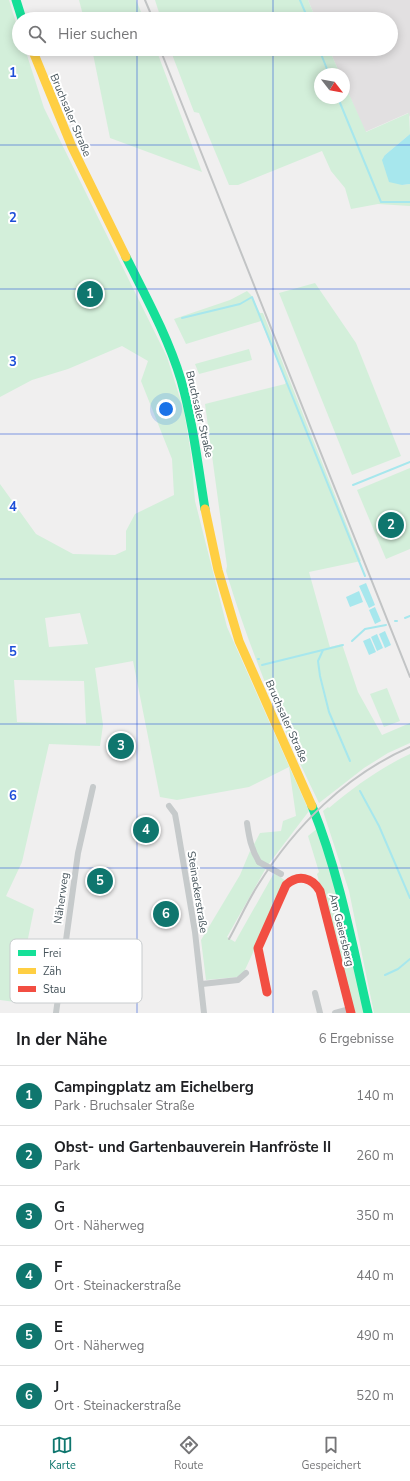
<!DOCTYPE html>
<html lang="de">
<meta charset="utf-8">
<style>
body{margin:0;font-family:"Nunito Sans",sans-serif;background:#f6f6f6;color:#202124}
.compass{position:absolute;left:314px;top:68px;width:36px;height:36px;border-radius:50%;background:#fff;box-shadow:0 2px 10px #0003;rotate:121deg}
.you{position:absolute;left:166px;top:409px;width:14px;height:14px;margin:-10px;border:3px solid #fff;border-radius:50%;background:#1a73e8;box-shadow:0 0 0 6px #1a73e833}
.badge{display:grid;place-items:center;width:26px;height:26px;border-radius:50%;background:#0f766e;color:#fff;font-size:13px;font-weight:700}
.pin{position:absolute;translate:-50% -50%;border:2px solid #fff;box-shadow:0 1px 4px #0006}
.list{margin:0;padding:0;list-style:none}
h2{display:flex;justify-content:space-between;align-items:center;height:52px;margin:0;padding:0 16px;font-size:17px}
h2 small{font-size:13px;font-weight:400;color:#757577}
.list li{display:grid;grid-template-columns:26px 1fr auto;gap:12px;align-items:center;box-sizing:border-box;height:60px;padding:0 16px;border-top:1px solid #e0e0e0}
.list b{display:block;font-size:15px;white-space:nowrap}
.list p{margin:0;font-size:13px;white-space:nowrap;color:#757577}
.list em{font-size:13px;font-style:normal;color:#757577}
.icon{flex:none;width:22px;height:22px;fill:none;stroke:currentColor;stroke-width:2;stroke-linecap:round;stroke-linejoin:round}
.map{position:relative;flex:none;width:410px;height:1013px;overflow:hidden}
.search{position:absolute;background:#fff;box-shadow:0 2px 10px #0003;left:12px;right:12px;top:12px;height:44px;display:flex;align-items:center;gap:10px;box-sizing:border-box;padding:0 14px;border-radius:22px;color:#757577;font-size:15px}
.sheet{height:412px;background:#fff}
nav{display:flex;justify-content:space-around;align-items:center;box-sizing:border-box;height:56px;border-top:1px solid #e0e0e0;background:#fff;font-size:11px;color:#757577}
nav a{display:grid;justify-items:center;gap:2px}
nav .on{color:#0f766e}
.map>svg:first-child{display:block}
.education{fill:#e2e0e1}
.green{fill:#d3efda;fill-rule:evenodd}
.water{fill:#a7e7ed}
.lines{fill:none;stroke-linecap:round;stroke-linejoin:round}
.stream{stroke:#a7e7ed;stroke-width:2}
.street{stroke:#c6cacb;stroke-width:6}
.fast{stroke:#16e098;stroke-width:9}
.slow{stroke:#ffcf43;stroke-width:9}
.jam{stroke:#f24e42;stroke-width:9}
.rail{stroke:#c2c4c5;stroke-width:2}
.street-bridge{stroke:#c6cacb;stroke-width:6}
.grid{fill:none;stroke:#1d4ed8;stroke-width:1;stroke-opacity:0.55}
.labels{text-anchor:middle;stroke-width:4;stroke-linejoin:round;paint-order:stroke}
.street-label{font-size:11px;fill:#46545b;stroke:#fff}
.key{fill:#fff;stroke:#c8ccce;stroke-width:1}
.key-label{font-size:11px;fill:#46545b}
.grid-label{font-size:13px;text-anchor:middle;font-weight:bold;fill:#1d4ed8;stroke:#fff;stroke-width:4;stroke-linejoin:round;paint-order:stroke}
</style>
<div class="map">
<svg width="410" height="1013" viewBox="0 0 410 1013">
<rect width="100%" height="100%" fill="#f0efef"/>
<path class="education" d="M308 0H410V117L408 113 365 132 344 83V74H340L329 49H391V19H316Z"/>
<g class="green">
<path d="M0 0H9L19 32V49H25L44 108 167 357 184 411 191 454 195 501 227 627 309 811 268 865 261 860 253 846 260 833 281 831 283 821 296 816 289 767 249 787 177 800 160 797 133 661 95 668 103 725 100 746 49 744 22 862 6 896 34 909 15 1002 0 1000V484L36 534 73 554 115 555 126 550V531L135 514 174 495 172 459 141 381 148 361 122 346 68 369 32 380 0 397ZM80 613 88 644 49 647 45 618ZM14 680 84 681 86 724 17 722Z"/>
<path d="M79 0H136L144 19H84Z"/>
<path d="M155 0H308L316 19H161Z"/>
<path d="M92 49H156L202 172 110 138Z"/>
<path d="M170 49H329L340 74H320V98H344V83L366 132 409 113 410 134 385 155 402 185 410 184V206L378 204 351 209 345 188 331 171 322 151 238 185H229L199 113 194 112Z"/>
<path d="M315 283 356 343 401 456 352 475 279 293Z"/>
<path d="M247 291 251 295 260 313H263L361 561 309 572 329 644 330 647 342 644 358 692 382 735 410 723V743L388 753 364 768 319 803C282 728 250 651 226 571L227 566 205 404 285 384 286 382 261 321 186 344 174 319 230 300Z"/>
<path d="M249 349 252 360 199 374 195 364Z"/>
<path d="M410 468V549L386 559 357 490Z"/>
<path d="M387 688 400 721 384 727 370 694Z"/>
<path d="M410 754V1013H374L349 891 323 811 328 807 329 808C354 787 380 768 410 754Z"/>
<path d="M318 828 330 860 365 1013H353L317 874 319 872 308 836Z"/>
<path d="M250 851 257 863 266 868 227 937 235 942 274 873 286 881 244 972 238 977 206 980 201 940 240 875Z"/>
</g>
<g class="water">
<path d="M410 134V184L402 185 389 182 382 160 385 155Z"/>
<path d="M366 583 375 605 369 608 359 586Z"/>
<path d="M359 591 363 602 350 607 346 597Z"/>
<path d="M375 607 381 621 375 624 369 610Z"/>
<path d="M385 631 391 645 385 648 379 634Z"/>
<path d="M377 634 383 648 377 651 371 637Z"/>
<path d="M370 638 376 652 369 655 363 641Z"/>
</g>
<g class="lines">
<g class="stream">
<path d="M300 0 308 19"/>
<path d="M319 49 329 74"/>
<path d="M338 98 381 202H410"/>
<path d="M182 318 240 304 252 297 365 576"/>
<path d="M353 485 410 462"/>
<path d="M405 618 410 616"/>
<path d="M395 621H397"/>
<path d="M352 641 365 629 386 625"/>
<path d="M323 650 318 661 320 676 329 712 350 761"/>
<path d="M258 659H259"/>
<path d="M262 665 343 645"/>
<path d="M360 791 379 826 410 898"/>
<path d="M385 975 398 969 410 959"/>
</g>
<g class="street">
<path d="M169 806 175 814 177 825 195 932 204 1013"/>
<path d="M247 823C249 837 251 849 259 862"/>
<path d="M202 984 238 980 246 973"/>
<path d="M315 993 320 1013"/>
<path d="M56 1013 78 853 93 787"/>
<path d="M335 1013 350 1009"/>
</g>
<g class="fast">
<path d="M16 0 22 19"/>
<path d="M126 257C146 297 168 337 181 380 193 422 198 466 205 509"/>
<path d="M312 806C339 873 352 943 368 1013"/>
</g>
<g class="slow">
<path d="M32 49 72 147 126 257"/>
<path d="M205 509 218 570 239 641 312 806"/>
</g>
<path class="jam" d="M267 992 258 948 286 885C298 874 312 877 320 891L351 1013"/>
<g class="rail">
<path d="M145 0 153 19"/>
<path d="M160 49 410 677"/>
<path d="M229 939C239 921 247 902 258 885 295 826 346 775 410 747"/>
</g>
<path class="street-bridge" d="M259 862 281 874"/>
</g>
<path class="grid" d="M137 0V19M273 0V19M137 49V1013M273 49V1013M0 145H410M0 289H410M0 434H410M0 579H410M0 724H410M0 868H410"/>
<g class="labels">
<g class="street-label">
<text transform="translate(71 115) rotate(67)" y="4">Bruchsaler Straße</text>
<text transform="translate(200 414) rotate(77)" y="4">Bruchsaler Straße</text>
<text transform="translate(287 721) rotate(66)" y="4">Bruchsaler Straße</text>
<text transform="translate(198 892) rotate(81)" y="4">Steinackerstraße</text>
<text transform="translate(61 898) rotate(-82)" y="4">Näherweg</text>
<text transform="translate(342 930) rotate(76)" y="4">Am Geiersberg</text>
</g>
</g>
<rect x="10" y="939" width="132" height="64" rx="6" class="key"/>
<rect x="18" y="950" width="18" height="6" fill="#16e098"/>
<rect x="18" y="968" width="18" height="6" fill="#ffcf43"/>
<rect x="18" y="986" width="18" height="6" fill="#f24e42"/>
<g class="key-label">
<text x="43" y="957">Frei</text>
<text x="43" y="975">Zäh</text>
<text x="43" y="993">Stau</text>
</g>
<g class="grid-label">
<text x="13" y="77">1</text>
<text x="13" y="222">2</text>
<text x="13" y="366">3</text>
<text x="13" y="511">4</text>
<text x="13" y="656">5</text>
<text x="13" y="800">6</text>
</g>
</svg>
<svg class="compass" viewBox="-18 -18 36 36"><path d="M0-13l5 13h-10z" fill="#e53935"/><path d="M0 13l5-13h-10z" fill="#757577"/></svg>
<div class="you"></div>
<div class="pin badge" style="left:90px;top:294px">1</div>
<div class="pin badge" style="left:391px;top:525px">2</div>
<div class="pin badge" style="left:121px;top:746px">3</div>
<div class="pin badge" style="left:146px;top:830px">4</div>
<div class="pin badge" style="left:100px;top:881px">5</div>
<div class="pin badge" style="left:166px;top:914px">6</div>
<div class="search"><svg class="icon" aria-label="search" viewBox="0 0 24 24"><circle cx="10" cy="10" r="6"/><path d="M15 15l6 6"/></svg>Hier suchen</div>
</div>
<section class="sheet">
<h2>In der Nähe<small>6 Ergebnisse</small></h2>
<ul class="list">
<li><span class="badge">1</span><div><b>Campingplatz am Eichelberg</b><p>Park · Bruchsaler Straße</p></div><em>140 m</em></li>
<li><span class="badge">2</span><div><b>Obst- und Gartenbauverein Hanfröste II</b><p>Park</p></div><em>260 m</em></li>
<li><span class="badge">3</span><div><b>G</b><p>Ort · Näherweg</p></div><em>350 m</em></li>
<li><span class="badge">4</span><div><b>F</b><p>Ort · Steinackerstraße</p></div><em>440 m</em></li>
<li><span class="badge">5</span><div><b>E</b><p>Ort · Näherweg</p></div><em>490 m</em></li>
<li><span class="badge">6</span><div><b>J</b><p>Ort · Steinackerstraße</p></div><em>520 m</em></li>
</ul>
</section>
<nav>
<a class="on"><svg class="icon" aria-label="map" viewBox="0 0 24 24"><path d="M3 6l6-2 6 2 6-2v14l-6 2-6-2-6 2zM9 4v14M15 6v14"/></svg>Karte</a>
<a><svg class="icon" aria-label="directions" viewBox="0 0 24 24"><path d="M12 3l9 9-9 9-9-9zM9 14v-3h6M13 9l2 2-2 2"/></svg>Route</a>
<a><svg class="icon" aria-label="saved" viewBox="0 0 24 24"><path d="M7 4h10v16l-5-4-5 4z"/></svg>Gespeichert</a>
</nav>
